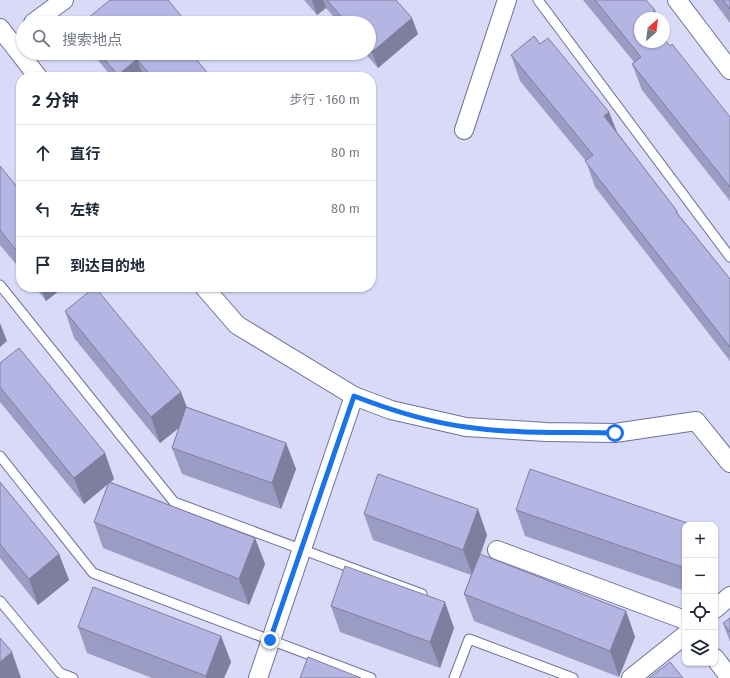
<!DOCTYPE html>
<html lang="zh">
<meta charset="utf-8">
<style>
body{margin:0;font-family:"Fira Sans","Noto Sans SC",sans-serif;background:#f6f6f7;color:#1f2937}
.controls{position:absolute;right:12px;bottom:12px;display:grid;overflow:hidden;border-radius:8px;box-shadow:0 1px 3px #0004}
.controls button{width:36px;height:36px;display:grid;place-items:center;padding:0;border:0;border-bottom:1px solid #e0e1e3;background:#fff;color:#1f2937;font:20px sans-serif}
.compass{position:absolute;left:634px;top:12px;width:36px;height:36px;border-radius:50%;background:#fff;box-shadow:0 1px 3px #0004;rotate:28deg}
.stop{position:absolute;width:12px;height:12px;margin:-9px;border:3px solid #1a73e8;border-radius:50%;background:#fff}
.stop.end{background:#1a73e8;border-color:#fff;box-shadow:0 1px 4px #0008}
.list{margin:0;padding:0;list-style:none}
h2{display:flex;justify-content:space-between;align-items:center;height:52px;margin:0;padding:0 16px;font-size:17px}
h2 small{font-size:13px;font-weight:400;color:#747a83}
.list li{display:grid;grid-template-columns:26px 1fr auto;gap:12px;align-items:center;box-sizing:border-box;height:56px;padding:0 16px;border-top:1px solid #e0e1e3}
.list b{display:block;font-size:15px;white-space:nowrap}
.list em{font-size:13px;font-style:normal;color:#747a83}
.icon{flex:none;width:22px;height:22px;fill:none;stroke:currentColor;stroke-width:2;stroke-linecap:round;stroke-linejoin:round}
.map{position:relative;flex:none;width:730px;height:678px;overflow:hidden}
.search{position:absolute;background:#fff;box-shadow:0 1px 3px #0004;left:16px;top:16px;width:360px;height:44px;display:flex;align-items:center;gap:10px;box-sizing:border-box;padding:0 14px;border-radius:22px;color:#747a83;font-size:15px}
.panel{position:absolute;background:#fff;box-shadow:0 1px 3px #0004;left:16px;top:72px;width:360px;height:220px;border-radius:16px}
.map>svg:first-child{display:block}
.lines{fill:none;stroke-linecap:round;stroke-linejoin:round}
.lane-casing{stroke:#70709b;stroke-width:11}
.street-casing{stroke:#70709b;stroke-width:20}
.lane{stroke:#fff;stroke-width:9}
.street{stroke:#fff;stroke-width:18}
.wall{fill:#9b9cc3}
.shaded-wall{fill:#7e7f9f}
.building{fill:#b4b5e3;stroke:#7e7f9f}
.route{stroke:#1a73e8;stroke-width:5}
</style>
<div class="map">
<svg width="730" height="678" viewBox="0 0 730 678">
<rect width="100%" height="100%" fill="#d9daf7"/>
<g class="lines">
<defs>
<g id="lane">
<path d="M538 0 730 257"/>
<path d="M0 285 174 502 422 594"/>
<path d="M0 456 93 573 371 678"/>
<path d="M0 601 60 673 73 678"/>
<path d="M454 678 469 639 573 678"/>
</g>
<g id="street">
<path d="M677 0 730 70"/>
<path d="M33 23 64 0"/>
<path d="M0 28 38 77"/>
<path d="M464 130 507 0"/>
<path d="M204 287 237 325 354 396 391 410 466 427 546 432 615 433 696 421 730 463"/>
<path d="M497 550 685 620"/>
<path d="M715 609 730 596"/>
<path d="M715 658 730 678"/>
<path d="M258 678 354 396"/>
<path d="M631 678 685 635"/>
</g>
</defs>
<use href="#lane" class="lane-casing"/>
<use href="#street" class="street-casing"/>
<use href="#lane" class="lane"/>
<use href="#street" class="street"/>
</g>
<g class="wall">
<path d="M304 0H396L418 34 378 68 365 53H369V23H339L326 8 317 15Z"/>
<path d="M583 0H646L640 18 730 117V201L642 90 632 64 634 62Z"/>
<path d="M713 0H730V23Z"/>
<path d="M540 44 609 112 617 132 677 211 679 215 730 279V361L595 187 586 161 520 81 511 55Z"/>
<path d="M92 53H191L211 77H145L143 75 140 77H112Z"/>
<path d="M0 166 21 192V270L0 245Z"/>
<path d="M35 287H64L46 301Z"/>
<path d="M65 311 187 407 286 443 296 469 281 509 182 474 172 448 179 428 160 443 74 338Z"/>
<path d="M0 363 105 453 114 479 111 482 255 538 265 564 249 605 103 548 94 522 108 484 84 504 0 402Z"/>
<path d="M0 482 59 554 69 580 38 605 0 558Z"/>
<path d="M516 510 685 525V591L525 536Z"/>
<path d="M364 514 487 535 480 554 626 611 635 637 619 677 474 621 464 594 471 575 373 540Z"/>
<path d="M331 606 454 628 440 668 340 632Z"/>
<path d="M730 618V642L723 623Z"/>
<path d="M78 627 221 636 231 662 224 678H152L87 653Z"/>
</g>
<g class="shaded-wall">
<path d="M312 0H323L326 8 317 15Z"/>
<path d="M655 10 658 18H645Z"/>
<path d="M412 18 418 34 378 68 372 52Z"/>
<path d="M137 59 143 75 140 77H118V75Z"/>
<path d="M609 112 619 138 604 116Z"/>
<path d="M41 287H64L46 301Z"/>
<path d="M0 323 7 341 0 347Z"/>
<path d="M181 392 191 418 160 443 151 417Z"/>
<path d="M286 443 296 469 281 509 272 483Z"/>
<path d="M105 453 114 479 84 504 74 478Z"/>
<path d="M478 509 487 535 473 576 463 550Z"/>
<path d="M255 538 265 564 249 605 239 579Z"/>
<path d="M59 554 69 580 38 605 29 579Z"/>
<path d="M445 602 454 628 440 668 430 642Z"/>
<path d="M626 611 635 637 619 677 610 651Z"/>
<path d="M221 636 231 662 224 678H206V676Z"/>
<path d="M12 652 21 678H0V662Z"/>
</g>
<g class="building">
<path d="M110 0H168L187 23H82Z"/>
<path d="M327 0H396L412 18 372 52 369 49V23H347Z"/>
<path d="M595 0H646L655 10 645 18H646H640V42H664V39L670 46 672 44 730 117V187L632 64 641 57Z"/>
<path d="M723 0H730V9Z"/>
<path d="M534 36 540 44 548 38 609 112 604 116 677 211 676 212 730 279V347L585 161 593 155 511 55Z"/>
<path d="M99 53H191L211 77H152L137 59 118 75Z"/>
<path d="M0 166 21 192V256L0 230Z"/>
<path d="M95 287 181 392 151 417 65 311Z"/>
<path d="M19 348 105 453 74 478 0 387V363Z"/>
<path d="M186 407 286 443 272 483 172 448Z"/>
<path d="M530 469 693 525H685V568L516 510Z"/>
<path d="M378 474 478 509 463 550 364 514Z"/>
<path d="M0 482 59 554 29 579 0 544Z"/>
<path d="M109 482 255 538 239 579 94 522Z"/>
<path d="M480 554 626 611 610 651 464 594Z"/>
<path d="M345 566 445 602 430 642 331 606Z"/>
<path d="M93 587 221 636 206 676 78 627Z"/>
<path d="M730 618V632L723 623Z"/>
<path d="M0 638 12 652 0 662Z"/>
<path d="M308 657 361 678H300Z"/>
<path d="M670 662 683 678H649Z"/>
</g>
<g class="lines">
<path class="route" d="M270 640 354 396C390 410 428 422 466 427 514 434 567 432 615 433"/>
</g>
</svg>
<div class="controls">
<button>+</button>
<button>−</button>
<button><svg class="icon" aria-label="locate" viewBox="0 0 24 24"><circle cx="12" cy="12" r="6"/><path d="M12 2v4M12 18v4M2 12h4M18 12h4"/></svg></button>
<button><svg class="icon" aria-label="layers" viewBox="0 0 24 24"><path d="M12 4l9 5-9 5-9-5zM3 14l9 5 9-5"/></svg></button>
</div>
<svg class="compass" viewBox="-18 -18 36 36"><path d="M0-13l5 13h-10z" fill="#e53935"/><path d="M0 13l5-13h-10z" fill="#747a83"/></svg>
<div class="stop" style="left:615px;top:433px"></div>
<div class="stop end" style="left:270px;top:640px"></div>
<div class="search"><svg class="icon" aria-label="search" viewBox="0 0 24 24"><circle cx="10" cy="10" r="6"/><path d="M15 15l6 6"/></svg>搜索地点</div>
<section class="panel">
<h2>2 分钟<small>步行 · 160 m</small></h2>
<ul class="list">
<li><svg class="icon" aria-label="ahead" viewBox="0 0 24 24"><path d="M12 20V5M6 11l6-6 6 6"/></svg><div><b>直行</b></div><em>80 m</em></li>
<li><svg class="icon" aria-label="left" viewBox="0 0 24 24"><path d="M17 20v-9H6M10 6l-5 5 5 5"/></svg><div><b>左转</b></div><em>80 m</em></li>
<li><svg class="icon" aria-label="arrive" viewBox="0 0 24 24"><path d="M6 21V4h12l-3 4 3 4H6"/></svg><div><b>到达目的地</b></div></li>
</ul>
</section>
</div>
